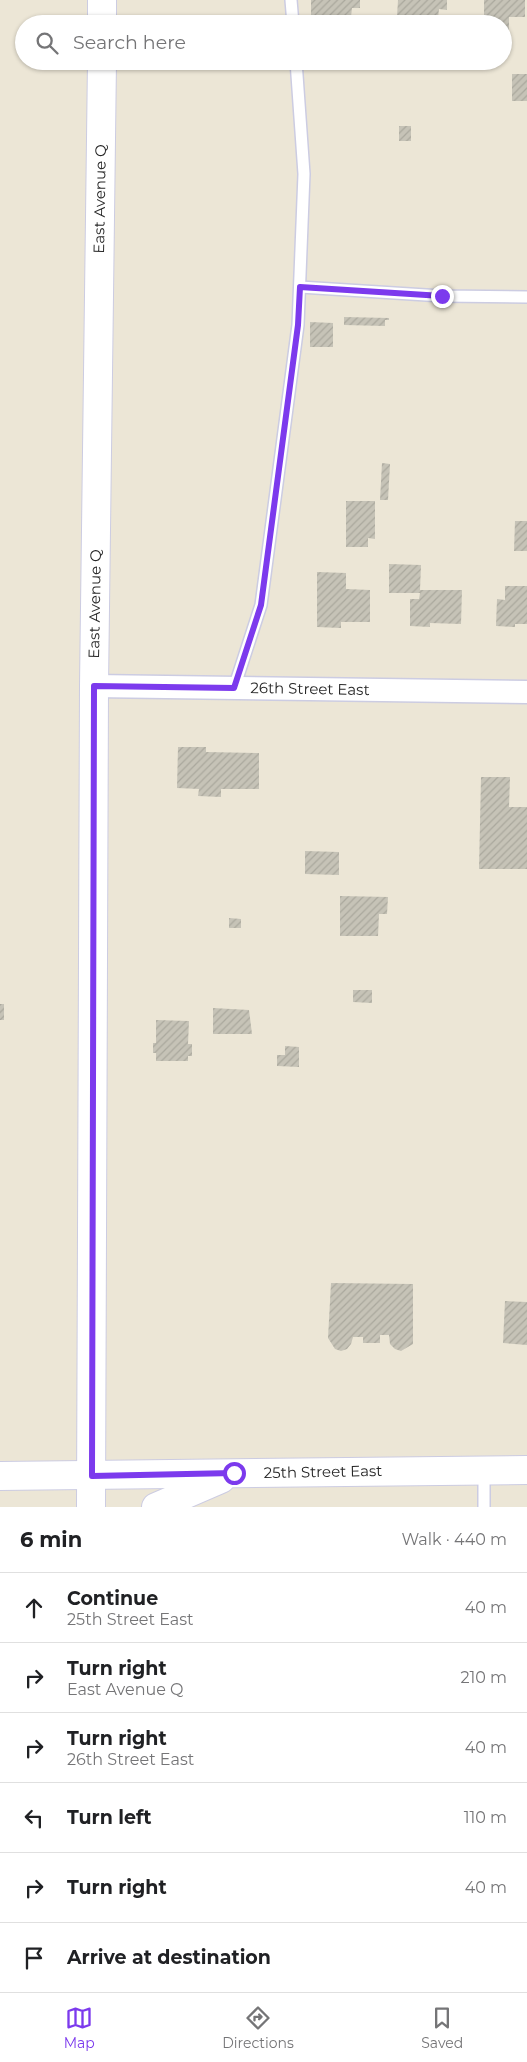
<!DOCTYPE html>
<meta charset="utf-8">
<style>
body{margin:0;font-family:Montserrat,sans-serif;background:#f2f2f2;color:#202124}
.stop{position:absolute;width:15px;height:15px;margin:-11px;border:4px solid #7c3aed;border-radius:50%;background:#fff}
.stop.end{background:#7c3aed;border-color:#fff;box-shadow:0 1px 5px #0008}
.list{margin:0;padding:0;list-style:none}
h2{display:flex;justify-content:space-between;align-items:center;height:65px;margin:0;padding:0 20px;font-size:21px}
h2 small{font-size:16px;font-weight:400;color:#757577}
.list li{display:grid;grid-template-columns:32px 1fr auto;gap:15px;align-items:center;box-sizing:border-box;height:70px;padding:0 20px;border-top:1px solid #e0e0e0}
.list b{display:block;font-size:19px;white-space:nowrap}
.list p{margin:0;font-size:16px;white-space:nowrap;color:#757577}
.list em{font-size:16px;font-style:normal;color:#757577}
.icon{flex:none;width:28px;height:28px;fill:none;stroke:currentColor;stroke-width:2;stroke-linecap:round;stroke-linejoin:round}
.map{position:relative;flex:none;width:527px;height:1507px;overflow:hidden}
.search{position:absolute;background:#fff;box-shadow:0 1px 4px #0004;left:15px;right:15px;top:15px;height:55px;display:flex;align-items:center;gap:12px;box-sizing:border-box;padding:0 18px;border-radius:28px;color:#757577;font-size:19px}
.sheet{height:485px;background:#fff}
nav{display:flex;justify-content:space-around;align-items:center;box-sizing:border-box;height:70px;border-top:1px solid #e0e0e0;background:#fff;font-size:14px;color:#757577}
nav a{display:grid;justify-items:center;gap:2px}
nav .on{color:#7c3aed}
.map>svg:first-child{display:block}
.building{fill:url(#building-hatch)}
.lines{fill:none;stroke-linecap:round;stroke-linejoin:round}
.service-casing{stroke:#cccce2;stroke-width:14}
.minor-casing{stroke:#cccce2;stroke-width:25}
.secondary-casing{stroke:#cccce2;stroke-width:30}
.service{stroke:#fff;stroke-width:11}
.minor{stroke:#fff;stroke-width:22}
.secondary{stroke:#fff;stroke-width:28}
.route{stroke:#7c3aed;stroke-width:6}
.labels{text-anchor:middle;stroke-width:4;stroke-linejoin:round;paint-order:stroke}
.street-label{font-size:15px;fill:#272727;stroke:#fff}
</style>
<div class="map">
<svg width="527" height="1507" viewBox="0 0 527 1507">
<defs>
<pattern id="building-hatch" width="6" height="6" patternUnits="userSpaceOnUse" patternTransform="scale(1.25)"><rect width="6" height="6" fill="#c6c3b7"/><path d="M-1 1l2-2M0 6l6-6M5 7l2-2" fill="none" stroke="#aaa89d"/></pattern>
</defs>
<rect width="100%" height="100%" fill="#ece6d6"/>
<g class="building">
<path d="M311 0H360V8H352L351 17 311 16Z"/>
<path d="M398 0H447V10L439 9 438 18 397 17Z"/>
<path d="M484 0H525V17H509V38H503V24H484Z"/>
<rect x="512" y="74" width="15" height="27"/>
<rect x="399" y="126" width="12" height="15"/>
<path d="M344 317 389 318V320H385V326L344 325Z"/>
<path d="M310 322 333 323V347H310Z"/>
<path d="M382 463 390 464 388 500H380Z"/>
<path d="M346 501H375V539L368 538V547H346Z"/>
<path d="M515 521H527V551H514Z"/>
<path d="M389 564 421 565 420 590H462L461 624 430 623V627L410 626V599H419L420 593H389Z"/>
<path d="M317 572 346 573V589L370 590V622H341V628L317 627Z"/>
<path d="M505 586H527V624H515V627L496 626 497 599 505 600Z"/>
<path d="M178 747H206V752L259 753V789H221V797L198 796 199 789 177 788Z"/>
<path d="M481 777H510L509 807H527V869H479Z"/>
<path d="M305 851 339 852V875L305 874Z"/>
<path d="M340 896 388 897 387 914H379L378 936H340Z"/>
<path d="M229 918 241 919V928H229Z"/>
<path d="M353 990H372V1003L353 1002Z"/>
<rect x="0" y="1004" width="4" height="16"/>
<path d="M213 1008 249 1010 252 1034H213Z"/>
<path d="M156 1020 189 1021 188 1044H192V1056H188V1061H156V1053H153V1043H156Z"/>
<path d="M285 1046 299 1047V1067L277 1066V1055H285Z"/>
<path d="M331 1283 413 1284V1344L401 1351 395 1349 390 1344 389 1335H380V1343H363V1337H353L351 1344 347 1349 341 1351 335 1349 328 1338Z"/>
<path d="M505 1301 527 1302V1345L503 1343Z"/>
</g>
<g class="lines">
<defs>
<g id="service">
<path d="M291 0 293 24"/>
<path d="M300 287 442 296 527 297"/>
<path d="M234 688 261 605 298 325 304 174 296 61"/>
<path d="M484 1471V1507"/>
</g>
<path id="minor" d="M94 686 527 692"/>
<g id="secondary">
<path d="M102 24V0"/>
<path d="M0 1476 527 1470"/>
<path d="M91 1507 94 686 102 61"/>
<path d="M156 1507 221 1479"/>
</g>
</defs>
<use href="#service" class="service-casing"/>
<use href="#minor" class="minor-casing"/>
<use href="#secondary" class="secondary-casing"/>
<use href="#service" class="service"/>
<use href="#minor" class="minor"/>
<use href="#secondary" class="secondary"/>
</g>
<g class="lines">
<path class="route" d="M234 1473 92 1476 94 686 234 688 261 605 298 325 300 287 442 296"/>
</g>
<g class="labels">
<g class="street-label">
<text transform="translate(100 199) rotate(-89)" y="5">East Avenue Q</text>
<text transform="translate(95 604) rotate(-89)" y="5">East Avenue Q</text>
<text transform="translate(310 689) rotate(1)" y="5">26th Street East</text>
<text transform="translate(323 1472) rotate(-1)" y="5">25th Street East</text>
</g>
</g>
</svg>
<div class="stop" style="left:234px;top:1473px"></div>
<div class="stop end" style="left:442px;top:296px"></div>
<div class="search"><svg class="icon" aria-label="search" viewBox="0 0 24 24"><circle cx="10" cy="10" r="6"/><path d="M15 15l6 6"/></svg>Search here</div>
</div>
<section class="sheet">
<h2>6 min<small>Walk · 440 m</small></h2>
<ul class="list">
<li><svg class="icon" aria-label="ahead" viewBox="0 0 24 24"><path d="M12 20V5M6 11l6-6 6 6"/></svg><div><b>Continue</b><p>25th Street East</p></div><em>40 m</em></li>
<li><svg class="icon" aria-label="right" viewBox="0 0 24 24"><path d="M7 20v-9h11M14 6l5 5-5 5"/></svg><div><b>Turn right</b><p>East Avenue Q</p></div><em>210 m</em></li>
<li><svg class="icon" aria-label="right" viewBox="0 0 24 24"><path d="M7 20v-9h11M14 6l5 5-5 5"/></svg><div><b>Turn right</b><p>26th Street East</p></div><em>40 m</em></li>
<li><svg class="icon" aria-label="left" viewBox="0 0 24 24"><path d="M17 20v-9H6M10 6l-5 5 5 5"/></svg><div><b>Turn left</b></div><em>110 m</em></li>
<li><svg class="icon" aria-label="right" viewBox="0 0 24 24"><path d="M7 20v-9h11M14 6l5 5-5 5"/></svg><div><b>Turn right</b></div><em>40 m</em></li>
<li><svg class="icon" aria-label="arrive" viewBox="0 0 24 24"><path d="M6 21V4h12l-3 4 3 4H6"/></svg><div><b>Arrive at destination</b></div></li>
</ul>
</section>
<nav>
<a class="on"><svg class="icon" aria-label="map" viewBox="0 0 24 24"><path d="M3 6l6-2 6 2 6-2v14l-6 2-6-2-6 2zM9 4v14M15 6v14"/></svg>Map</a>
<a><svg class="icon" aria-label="directions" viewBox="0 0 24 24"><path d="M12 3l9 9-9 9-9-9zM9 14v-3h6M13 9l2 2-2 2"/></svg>Directions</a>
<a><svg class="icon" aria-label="saved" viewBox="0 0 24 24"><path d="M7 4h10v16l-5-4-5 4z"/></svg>Saved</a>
</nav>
